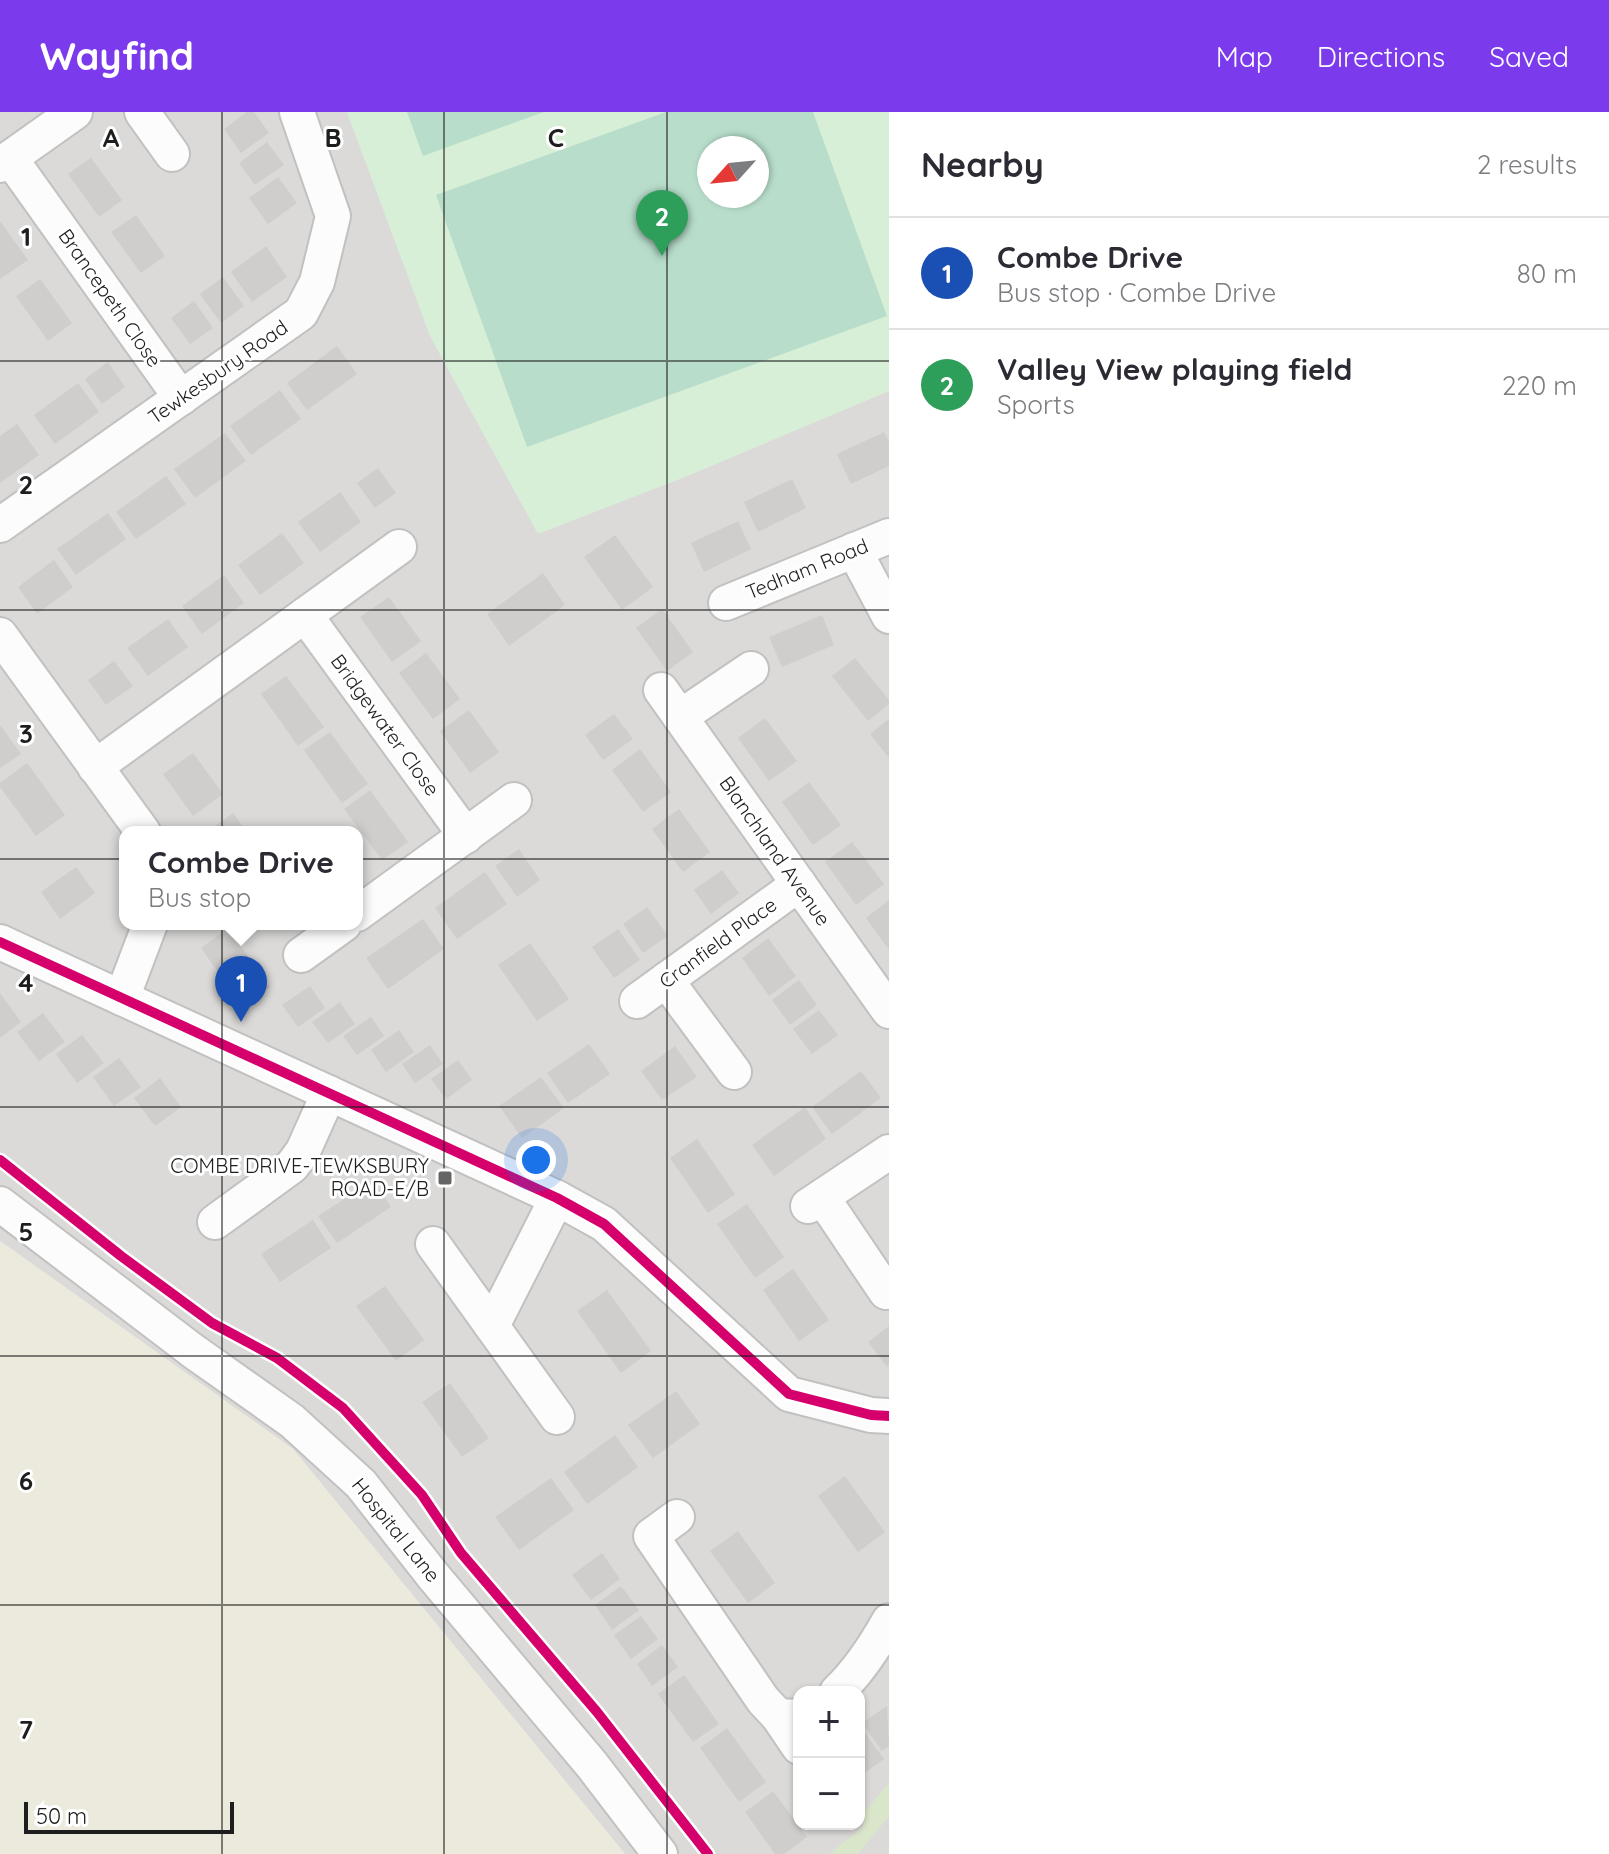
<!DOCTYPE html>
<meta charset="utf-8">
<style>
body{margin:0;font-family:Quicksand,sans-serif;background:#f7f7f7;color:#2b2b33}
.controls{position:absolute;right:24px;bottom:24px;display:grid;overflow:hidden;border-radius:16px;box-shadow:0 2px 6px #0004}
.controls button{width:72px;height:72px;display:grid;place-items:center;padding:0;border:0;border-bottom:2px solid #e1e1e2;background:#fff;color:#2b2b33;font:40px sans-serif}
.compass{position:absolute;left:697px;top:24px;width:72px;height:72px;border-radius:50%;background:#fff;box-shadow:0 2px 6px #0004;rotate:243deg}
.scale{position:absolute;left:24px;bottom:20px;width:210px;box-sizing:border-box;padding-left:8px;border:4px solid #1e1e1e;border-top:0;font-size:22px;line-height:28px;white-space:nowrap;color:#1e1e1e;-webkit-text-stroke:6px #fff;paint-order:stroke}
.you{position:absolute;left:536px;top:1048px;width:28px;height:28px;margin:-20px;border:6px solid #fff;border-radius:50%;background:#1a73e8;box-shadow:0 0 0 12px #1a73e833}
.badge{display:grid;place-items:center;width:52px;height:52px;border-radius:50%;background:#7c3aed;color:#fff;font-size:26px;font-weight:700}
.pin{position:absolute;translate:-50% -66px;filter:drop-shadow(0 2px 4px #0008)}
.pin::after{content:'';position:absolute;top:42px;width:28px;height:24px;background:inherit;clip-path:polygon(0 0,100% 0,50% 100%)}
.popup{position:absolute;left:119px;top:714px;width:244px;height:104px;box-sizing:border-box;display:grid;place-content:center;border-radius:16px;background:#fff;filter:drop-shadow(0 2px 6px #0005);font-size:26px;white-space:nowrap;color:#7c7c81}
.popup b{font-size:30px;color:#2b2b33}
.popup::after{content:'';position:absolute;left:50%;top:100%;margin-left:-16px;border:16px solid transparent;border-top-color:#fff}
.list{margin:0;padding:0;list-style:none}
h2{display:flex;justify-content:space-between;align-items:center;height:104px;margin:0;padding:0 32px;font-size:34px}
h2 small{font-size:26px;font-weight:400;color:#7c7c81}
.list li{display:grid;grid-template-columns:52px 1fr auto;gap:24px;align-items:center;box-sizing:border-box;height:112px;padding:0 32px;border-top:2px solid #e1e1e2}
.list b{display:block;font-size:30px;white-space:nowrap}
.list p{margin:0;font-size:26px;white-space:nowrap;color:#7c7c81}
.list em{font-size:26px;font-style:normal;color:#7c7c81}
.map{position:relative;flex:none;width:889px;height:1742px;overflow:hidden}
header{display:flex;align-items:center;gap:48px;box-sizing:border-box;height:112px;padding:0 40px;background:#7c3aed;color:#fff}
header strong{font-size:38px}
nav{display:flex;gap:44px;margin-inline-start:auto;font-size:28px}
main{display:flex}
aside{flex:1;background:#fff}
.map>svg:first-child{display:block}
.residential{fill:#dbdad9;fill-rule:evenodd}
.farmland{fill:#ebeadc}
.grass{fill:#dae6ca}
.park{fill:#d8efd7;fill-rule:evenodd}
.pitch{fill:#b8decb;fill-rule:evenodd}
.building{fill:#d0cecd}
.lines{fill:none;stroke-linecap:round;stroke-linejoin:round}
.minor-casing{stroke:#c2c1c0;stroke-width:38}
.minor{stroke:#fcfcfc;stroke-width:34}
.cycleway-casing{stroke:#fff;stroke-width:15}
.cycleway{stroke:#d6006c;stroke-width:10}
.grid{fill:none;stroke:#1e1e1e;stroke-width:2;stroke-opacity:0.55}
.poi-dot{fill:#666565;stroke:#fff;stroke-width:3}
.labels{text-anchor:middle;stroke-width:6;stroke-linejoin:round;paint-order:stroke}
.street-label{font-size:20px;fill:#1e1e1e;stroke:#fff}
.poi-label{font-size:20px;fill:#1e1e1e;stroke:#fff;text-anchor:end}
.grid-label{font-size:26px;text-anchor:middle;font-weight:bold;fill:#1e1e1e;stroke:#fff;stroke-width:6;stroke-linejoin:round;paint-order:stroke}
</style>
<header>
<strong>Wayfind</strong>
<nav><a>Map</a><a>Directions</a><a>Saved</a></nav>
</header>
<main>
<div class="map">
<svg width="889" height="1742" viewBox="0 0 889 1742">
<rect width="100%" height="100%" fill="#eceae8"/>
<path class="residential" d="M0 0H889V1742H625L293 1337 0 1129ZM709 36H757V84H709ZM125 720H357V812H125ZM799 1580H859V1712H799Z"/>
<path class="farmland" d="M0 1129 293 1337 625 1742H0Z"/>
<path class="grass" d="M889 1671V1704L858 1742H829L863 1715 865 1699Z"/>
<path class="park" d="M347 0H889V279L690 363 538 422 430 224ZM709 36H757V84H709Z"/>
<g class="pitch">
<path d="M407 0H544L423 44Z"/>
<path d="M666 0H813L887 204 527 335 436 83ZM709 36H757V84H709Z"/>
</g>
<g class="building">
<path d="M247 0H254L269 21 241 41 224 17Z"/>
<path d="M267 30 284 53 255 73 239 51Z"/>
<path d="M91 46 122 88 99 105 68 62Z"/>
<path d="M278 65 297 91 268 112 249 86Z"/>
<path d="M136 103 165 144 141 161 111 120Z"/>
<path d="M0 109 28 148 0 167Z"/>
<path d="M266 134 287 165 252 190 231 160Z"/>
<path d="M223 165 244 194 221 211 200 182Z"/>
<path d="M40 167 72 211 48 229 16 184Z"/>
<path d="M194 189 213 216 190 232 171 206Z"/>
<path d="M337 234 357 262 307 298 287 271Z"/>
<path d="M108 250 125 275 102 292 85 267Z"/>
<path d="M78 271 99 300 55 332 34 303Z"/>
<path d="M280 278 301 307 251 343 230 314Z"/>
<path d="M17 312 39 343 0 371V324Z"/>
<path d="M884 320 889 330V354L851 372 837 342Z"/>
<path d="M225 321 246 349 195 386 174 357Z"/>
<path d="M378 356 396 381 375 396 357 371Z"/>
<path d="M166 364 186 392 136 427 116 400Z"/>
<path d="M792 367 806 396 758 420 744 390Z"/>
<path d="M340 380 361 410 320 440 298 410Z"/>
<path d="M108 401 126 427 76 463 57 437Z"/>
<path d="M738 409 751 437 704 460 691 431Z"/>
<path d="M282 421 304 451 260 483 238 453Z"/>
<path d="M615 423 653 475 622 498 584 445Z"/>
<path d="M54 448 73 475 37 502 18 475Z"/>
<path d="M543 461 565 493 509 534 487 502Z"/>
<path d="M224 463 244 491 202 522 182 494Z"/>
<path d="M389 485 421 529 392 550 360 505Z"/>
<path d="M662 497 693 540 667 559 636 516Z"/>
<path d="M822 503 834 533 782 555 769 525Z"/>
<path d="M168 507 188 535 148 564 127 536Z"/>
<path d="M426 541 460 587 433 607 399 561Z"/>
<path d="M855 546 889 588V592L868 609 832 564Z"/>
<path d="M114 549 133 574 106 593 88 568Z"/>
<path d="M286 564 324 615 298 634 261 582Z"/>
<path d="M469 598 499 640 470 661 440 619Z"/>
<path d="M614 602 633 627 603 648 585 623Z"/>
<path d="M765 606 797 649 769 669 738 626Z"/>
<path d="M889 607V646L870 622Z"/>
<path d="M0 613 21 642 0 656Z"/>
<path d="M330 620 368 672 342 691 304 638Z"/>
<path d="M640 637 671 680 643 700 612 658Z"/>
<path d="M193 641 223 682 193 704 163 662Z"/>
<path d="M27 651 65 703 36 724 0 675V671Z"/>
<path d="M809 670 841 713 813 733 782 690Z"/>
<path d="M370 678 408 730 382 748 344 697Z"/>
<path d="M679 697 710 740 683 760 652 717Z"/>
<path d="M233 701 247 720H207Z"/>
<path d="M852 730 884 772 856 793 825 750Z"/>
<path d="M519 737 540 768 517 785 495 754Z"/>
<path d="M76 755 95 781 60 807 41 780Z"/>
<path d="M722 758 739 781 711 802 694 778Z"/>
<path d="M485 760 507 792 457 827 435 796Z"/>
<path d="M889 788V838L866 806Z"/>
<path d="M647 795 668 824 643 841 623 812Z"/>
<path d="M423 807 444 837 388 877 366 846Z"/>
<path d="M228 816 270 875 243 895 201 836Z"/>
<path d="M618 817 640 848 614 866 592 835Z"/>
<path d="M768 826 796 864 769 884 742 846Z"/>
<path d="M530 831 569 887 537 909 498 853Z"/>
<path d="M799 868 817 893 790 913 772 888Z"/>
<path d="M310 874 325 896 298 915 282 893Z"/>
<path d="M0 881 21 910 0 926Z"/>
<path d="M340 890 355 912 328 931 312 910Z"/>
<path d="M819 898 838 923 812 942 793 917Z"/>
<path d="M43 901 65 930 39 949 17 920Z"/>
<path d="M371 905 384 924 357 943 343 924Z"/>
<path d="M399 918 414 940 386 960 371 938Z"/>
<path d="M82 923 104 951 77 971 56 942Z"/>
<path d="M589 932 610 962 568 991 547 961Z"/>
<path d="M430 933 443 952 415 971 402 952Z"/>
<path d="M675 934 697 965 662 988 641 959Z"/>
<path d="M119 946 141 975 114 994 93 965Z"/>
<path d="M458 948 472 968 446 987 431 967Z"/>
<path d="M861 959 881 986 832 1022 812 995Z"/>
<path d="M541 965 564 996 522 1026 499 994Z"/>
<path d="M160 966 181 995 155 1014 134 986Z"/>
<path d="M805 995 826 1027 774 1064 752 1033Z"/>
<path d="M697 1027 735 1082 708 1101 670 1046Z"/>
<path d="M373 1068 391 1095 337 1131 318 1104Z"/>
<path d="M747 1092 784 1145 755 1166 717 1112Z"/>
<path d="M313 1108 331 1136 280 1170 261 1142Z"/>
<path d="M793 1157 829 1208 799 1229 763 1178Z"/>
<path d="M385 1174 424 1228 396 1249 356 1194Z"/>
<path d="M607 1178 651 1239 621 1261 577 1199Z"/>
<path d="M889 1214V1253L887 1255 868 1230Z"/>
<path d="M450 1271 489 1326 462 1345 422 1290Z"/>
<path d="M676 1279 700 1312 653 1346 628 1313Z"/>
<path d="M615 1323 638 1355 587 1392 564 1360Z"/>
<path d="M845 1364 885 1420 858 1440 818 1384Z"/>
<path d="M551 1366 574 1398 519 1438 495 1405Z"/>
<path d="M738 1419 775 1471 748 1491 710 1439Z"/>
<path d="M602 1441 620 1467 591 1488 572 1463Z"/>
<path d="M621 1474 639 1498 612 1518 595 1493Z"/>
<path d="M641 1504 658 1527 631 1547 614 1523Z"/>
<path d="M662 1533 678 1555 652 1574 637 1552Z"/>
<path d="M684 1563 719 1612 693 1630 658 1582Z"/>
<path d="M887 1594 889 1634 882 1639 862 1611Z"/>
<path d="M727 1616 766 1670 739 1690 700 1636Z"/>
<path d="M862 1617 884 1647 859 1665V1620Z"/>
<path d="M773 1679 807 1725 784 1742H775L745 1700Z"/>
</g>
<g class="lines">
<defs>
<g id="minor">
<path d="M142 0 172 42"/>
<path d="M10 46 181 286"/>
<path d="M0 53 75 0"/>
<path d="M0 413 301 201 317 170 333 104 297 0"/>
<path d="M854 438 889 504"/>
<path d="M726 491 889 424"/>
<path d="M305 503 466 724"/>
<path d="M0 523 143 720"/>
<path d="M661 578 889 899"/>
<path d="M680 605 751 557"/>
<path d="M95 655 399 435"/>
<path d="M357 802 514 688"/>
<path d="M0 830 557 1086 604 1112 789 1282 871 1303 889 1304"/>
<path d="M301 843 344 812"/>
<path d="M666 868 734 960"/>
<path d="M122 886 150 812"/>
<path d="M637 889 799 772"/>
<path d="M822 1085 886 1180"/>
<path d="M0 1092 193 1239 292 1309 361 1372 434 1465 592 1653 660 1742"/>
<path d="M808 1094 889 1040"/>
<path d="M215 1110 292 1054 303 1039 329 981"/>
<path d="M433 1132 557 1305"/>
<path d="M492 1214 557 1086"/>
<path d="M677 1405 651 1424 763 1588 778 1604 799 1605"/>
<path d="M837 1580C859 1559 874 1536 889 1509"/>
<path d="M778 1604 799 1635"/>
</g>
</defs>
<use href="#minor" class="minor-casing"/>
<use href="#minor" class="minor"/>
<defs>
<g id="cycleway">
<path d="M0 830 557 1086 604 1112 789 1282 871 1303 889 1304"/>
<path d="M0 1048 121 1144 212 1211 277 1246 343 1296 422 1383 461 1441 597 1600 708 1742"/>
</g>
</defs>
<use href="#cycleway" class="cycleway-casing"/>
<use href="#cycleway" class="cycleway"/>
</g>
<path class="grid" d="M222 0V1742M444 0V1742M667 0V1742M0 249H889M0 498H889M0 747H889M0 995H889M0 1244H889M0 1493H889"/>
<rect class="poi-dot" x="437" y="1058" width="16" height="16" rx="4"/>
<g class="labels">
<g class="street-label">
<text transform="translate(110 186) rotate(55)" y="7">Brancepeth Close</text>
<text transform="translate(218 260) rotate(-35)" y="7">Tewkesbury Road</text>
<text transform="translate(807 457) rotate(-22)" y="7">Tedham Road</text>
<text transform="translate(385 613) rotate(54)" y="7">Bridgewater Close</text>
<text transform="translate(775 739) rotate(55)" y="7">Blanchland Avenue</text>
<text transform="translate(718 831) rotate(-36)" y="7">Cranfield Place</text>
<text transform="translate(396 1418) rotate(51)" y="7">Hospital Lane</text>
</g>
<g class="poi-label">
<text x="429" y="1061">COMBE DRIVE-TEWKSBURY<tspan x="429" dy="23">ROAD-E/B</tspan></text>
</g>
</g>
<g class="grid-label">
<text x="111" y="35">A</text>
<text x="333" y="35">B</text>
<text x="556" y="35">C</text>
<text x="26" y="134">1</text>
<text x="26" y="382">2</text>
<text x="26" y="631">3</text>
<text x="26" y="880">4</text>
<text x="26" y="1129">5</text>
<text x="26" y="1378">6</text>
<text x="26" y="1627">7</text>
</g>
</svg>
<div class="controls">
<button>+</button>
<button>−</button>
</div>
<svg class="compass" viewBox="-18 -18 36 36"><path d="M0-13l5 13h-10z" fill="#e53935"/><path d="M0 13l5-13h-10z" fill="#7c7c81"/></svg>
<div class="scale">50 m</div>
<div class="you"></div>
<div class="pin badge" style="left:241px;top:910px;background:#1a4fb4">1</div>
<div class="popup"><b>Combe Drive</b>Bus stop</div>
<div class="pin badge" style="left:662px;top:144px;background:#2e9e5b">2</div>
</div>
<aside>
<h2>Nearby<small>2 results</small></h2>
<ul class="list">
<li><span class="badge" style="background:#1a4fb4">1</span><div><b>Combe Drive</b><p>Bus stop · Combe Drive</p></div><em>80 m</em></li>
<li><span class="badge" style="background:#2e9e5b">2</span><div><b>Valley View playing field</b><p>Sports</p></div><em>220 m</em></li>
</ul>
</aside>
</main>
